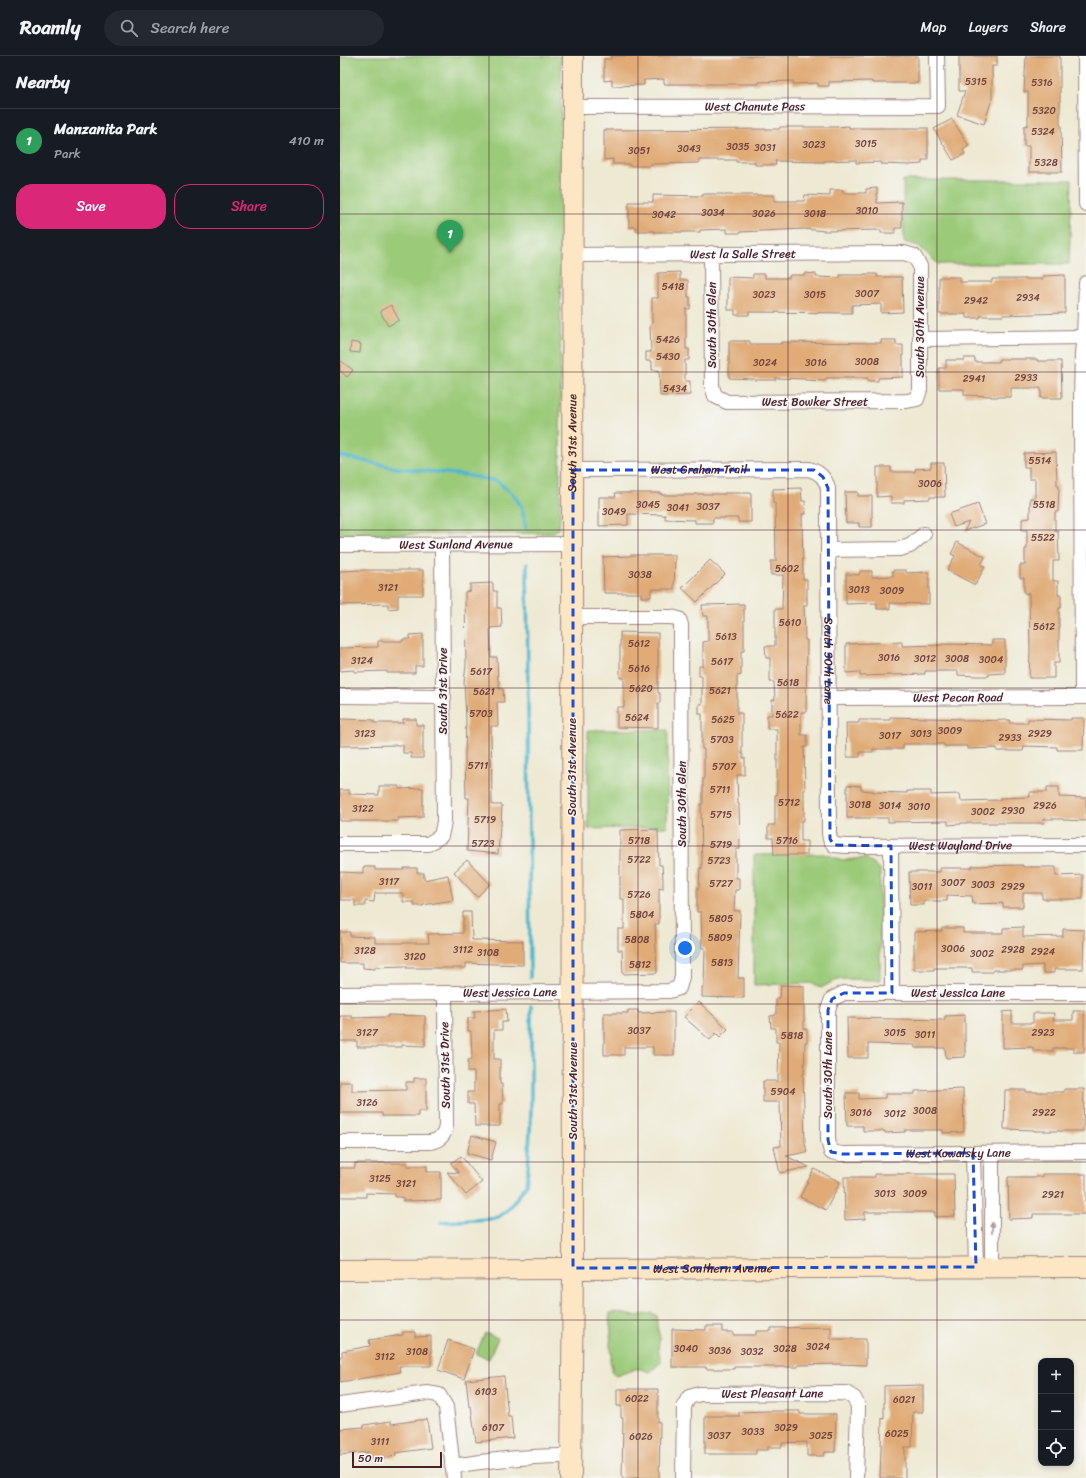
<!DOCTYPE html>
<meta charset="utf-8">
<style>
body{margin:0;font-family:Sriracha,sans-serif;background:#242831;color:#f1f3f6}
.controls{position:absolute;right:12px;bottom:12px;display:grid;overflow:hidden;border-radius:8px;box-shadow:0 2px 6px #0003}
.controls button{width:36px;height:36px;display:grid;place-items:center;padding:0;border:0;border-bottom:1px solid #363941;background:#171b24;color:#f1f3f6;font:20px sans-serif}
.scale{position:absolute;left:12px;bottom:10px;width:90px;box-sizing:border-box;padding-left:4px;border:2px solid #4a1f2b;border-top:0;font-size:11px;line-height:14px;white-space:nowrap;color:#4a1f2b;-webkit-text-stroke:3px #f6f6f2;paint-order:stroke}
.you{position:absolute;left:345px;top:892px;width:14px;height:14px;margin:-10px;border:3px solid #fff;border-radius:50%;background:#1a73e8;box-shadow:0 0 0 6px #1a73e833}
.badge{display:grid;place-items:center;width:26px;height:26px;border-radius:50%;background:#db2777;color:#fff;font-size:13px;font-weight:700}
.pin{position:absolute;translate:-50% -33px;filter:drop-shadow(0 1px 2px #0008)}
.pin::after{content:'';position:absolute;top:21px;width:14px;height:12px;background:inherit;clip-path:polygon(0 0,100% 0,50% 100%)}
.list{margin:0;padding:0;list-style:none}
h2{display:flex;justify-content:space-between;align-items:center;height:52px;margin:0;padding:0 16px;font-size:17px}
h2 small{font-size:13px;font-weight:400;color:#9ea1a6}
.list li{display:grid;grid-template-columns:26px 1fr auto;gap:12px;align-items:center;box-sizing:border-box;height:64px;padding:0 16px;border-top:1px solid #363941}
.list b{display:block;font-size:15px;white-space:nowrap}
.list p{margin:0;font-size:13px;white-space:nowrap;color:#9ea1a6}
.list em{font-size:13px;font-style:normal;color:#9ea1a6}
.actions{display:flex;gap:8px;padding:12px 16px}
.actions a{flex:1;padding:9px 0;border:1px solid #db2777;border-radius:16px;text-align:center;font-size:14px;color:#db2777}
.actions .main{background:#db2777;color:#fff}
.icon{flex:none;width:22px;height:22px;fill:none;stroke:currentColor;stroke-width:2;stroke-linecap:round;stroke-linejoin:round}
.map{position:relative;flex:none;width:746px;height:1422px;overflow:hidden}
header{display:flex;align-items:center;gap:24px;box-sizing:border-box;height:56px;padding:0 20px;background:#171b24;border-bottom:1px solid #363941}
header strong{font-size:19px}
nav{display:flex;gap:22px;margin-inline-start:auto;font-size:14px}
.search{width:280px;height:36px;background:#242831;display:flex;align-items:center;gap:10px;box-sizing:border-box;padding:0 14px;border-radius:22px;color:#9ea1a6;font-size:15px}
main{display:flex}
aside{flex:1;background:#171b24}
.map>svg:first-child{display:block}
.green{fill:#9bca79;stroke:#727452}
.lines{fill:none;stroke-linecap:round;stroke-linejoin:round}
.stream{stroke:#50b6cf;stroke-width:3.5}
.building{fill:#e0ab77}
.street-casing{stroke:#9c847f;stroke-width:16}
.secondary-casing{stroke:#9c847f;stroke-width:22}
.street{stroke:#fff;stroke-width:14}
.secondary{stroke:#fce6c4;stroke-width:20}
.oneway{fill:#ae9aa0}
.marked{fill:none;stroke:#1d4ed8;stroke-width:3;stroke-dasharray:8 5;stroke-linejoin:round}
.grid{fill:none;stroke:#4a1f2b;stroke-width:1;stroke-opacity:0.55}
.labels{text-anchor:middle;stroke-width:3;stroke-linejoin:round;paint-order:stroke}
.number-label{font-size:10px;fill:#70423e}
.street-label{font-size:12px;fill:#4a1f2b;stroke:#f6f6f2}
</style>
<header>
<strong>Roamly</strong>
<div class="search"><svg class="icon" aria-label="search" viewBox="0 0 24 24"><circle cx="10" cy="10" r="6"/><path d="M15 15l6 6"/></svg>Search here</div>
<nav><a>Map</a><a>Layers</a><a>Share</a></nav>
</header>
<main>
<aside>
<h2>Nearby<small></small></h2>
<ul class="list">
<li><span class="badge" style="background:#2e9e5b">1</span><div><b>Manzanita Park</b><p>Park</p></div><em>410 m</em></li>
</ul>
<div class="actions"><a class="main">Save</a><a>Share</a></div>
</aside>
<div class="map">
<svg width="746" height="1422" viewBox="0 0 746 1422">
<rect width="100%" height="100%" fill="#f6f6f2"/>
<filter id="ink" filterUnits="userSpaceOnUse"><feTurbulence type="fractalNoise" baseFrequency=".025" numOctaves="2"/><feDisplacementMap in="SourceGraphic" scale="8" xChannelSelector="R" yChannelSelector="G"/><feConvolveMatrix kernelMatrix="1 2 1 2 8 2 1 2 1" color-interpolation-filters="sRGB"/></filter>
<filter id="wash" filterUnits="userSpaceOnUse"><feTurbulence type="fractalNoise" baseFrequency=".012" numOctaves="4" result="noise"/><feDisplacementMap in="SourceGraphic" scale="16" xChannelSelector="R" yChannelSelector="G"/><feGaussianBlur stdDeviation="0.9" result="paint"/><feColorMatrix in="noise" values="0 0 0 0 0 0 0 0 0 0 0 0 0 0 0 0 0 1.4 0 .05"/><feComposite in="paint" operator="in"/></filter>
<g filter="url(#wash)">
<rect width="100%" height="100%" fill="#eee9d3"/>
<g class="green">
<path d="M0 0H221L220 462 219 472 212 477 0 479Z"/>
<path d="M563 124H732L729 208H598L579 190 564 186Z"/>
<path d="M248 674H328L327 771 248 773Z"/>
<path d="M484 798 503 804 526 802 540 814V924L498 923 481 932 473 927 414 929V799Z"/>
<path d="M274 1256 295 1260 312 1257 317 1260V1270L320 1281 318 1293 321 1304 320 1307 310 1316 301 1313H295L276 1320 272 1317V1311L270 1305 272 1298 270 1290 271 1275 269 1263 270 1257Z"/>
<path d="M145 1277 158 1282 149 1303 136 1298Z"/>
</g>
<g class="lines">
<g class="stream">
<path d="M0 400 57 412 124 419 157 425 174 439 182 452 186 472"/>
<path d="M187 508 190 921"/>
<path d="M101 1166 149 1163 158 1161 169 1153 186 1129 188 1114 191 1054V950"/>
</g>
</g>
<g id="blocks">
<g class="building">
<path d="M271 0H578V27H532V25L489 26V30H478V27L453 28V25L419 26V28H324V23L304 24V29L272 30V24L264 25V3H271Z"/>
<path d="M619 0H657V10H652V43L644 68 617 59 625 35H619Z"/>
<path d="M686 0H720V69H721L722 116H689V90H684V70L688 69V36H684Z"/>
<path d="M612 63 629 90 623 94 625 98 613 104 594 73Z"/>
<path d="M509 70V72H588V104H582V108L569 109 541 108V106L516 107V104L484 105V106L435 105 436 109H415V106H396V104H359V107L310 108V110H289V108H273V103L264 104V74L439 73 440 71H496Z"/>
<path d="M537 132V147L562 146V172H555V177H541V174L485 175 464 173 400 176V177H387V173L360 174V176H314V175H296V171H289V146H313V139L363 140V138H383V139H434V145H464L465 139 490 140V134H503V137H526V133Z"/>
<path d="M340 216V224H348V241H350V253H346V293H349V304H345V325H350V339L320 340 319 314H312V305H306V296H311L310 269 312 268V242H318V217Z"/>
<path d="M465 217 476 218V221L500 222V219H524V218H537V221H562L563 256 541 257V248L512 249V257L409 256V259H395V254H388V221L413 222V218H425V222H449L450 219H465Z"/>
<path d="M725 219V257L663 259V260H640V262H626V258H599V221H620V226H652V223H703V220Z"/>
<path d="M51 249 59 264 48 270 40 255Z"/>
<path d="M541 284H556V289H563V321L538 322V325H528V322H486L485 325 465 324V323L435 322 436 324H414V323L389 322V285H410V288H441V286L541 287Z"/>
<path d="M11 286 21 288 20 297 10 296Z"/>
<path d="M624 302H635V306H659V303H697V305H721L722 342H701V332H671V341H651V340L624 339V333H599V312H606V304H624Z"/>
<path d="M0 304 13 314 7 321 0 315Z"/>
<path d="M716 396 717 429H719L718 456H715V475L718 474 719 505H713V525H718V539H721V552H719V607H714V622H689L690 596 689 538 684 537V522H680V509H685V493H687V474H682V463L690 462V442H695V423H689V411H684V397Z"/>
<path d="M591 407H604L605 441H590V443L564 444V447H551V440L537 441V411H551V416H575V413L591 412Z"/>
<path d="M461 432 462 445H465L466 458H462L463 523H467V549H464L465 584H467L466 656H461V679H467V691H464L465 734H464V765H461V785H467V799H434L433 782H428V769H435V739H437V673H427V659H432V644H435L434 626H430V602H426L425 590H435V553H442L443 519H431V505H436L435 447H433V433Z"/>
<path d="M505 436H518V440H532V471H519V467H506Z"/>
<path d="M275 437H321V439H354V438H385V437H411V466H398V462H373V467H355V464L325 463V459L288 458V469L259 470V441H276Z"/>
<path d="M638 448 645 468 624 475 629 466 614 471 609 458Z"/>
<path d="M617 486 645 501 641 509 645 511 635 529 607 514 615 500 611 498Z"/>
<path d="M290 499H335L334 533H311V541H301V537H264L263 501 290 500Z"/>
<path d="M370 504 385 518 357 546 342 532Z"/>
<path d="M24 514H83V539H58V552L48 553V548L0 549V515Z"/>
<path d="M553 514H566V517L589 516V548L550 547V553H537V547L506 548V518L519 519 520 515H532V521L553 520Z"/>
<path d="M153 527V535H157V552H161L162 571 150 572 151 601H157L158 625H159V633H163L164 646H157L158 670H151L152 749H162L161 770H160L158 798 127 795 129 742H126L125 701 126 663 124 626 126 610 125 536 130 535V528Z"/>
<path d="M404 548V595H401V619L397 620V657H402V698H403V702H405V719H397L398 748H399L400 793H396V822H399V834H395L394 855H400L398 922H404V942L362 941V931H364L365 892H362L361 856H357V832H359L360 811 362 813 361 748H363V722H364V693H362V658H359V648H362V620H359V610H363V586L368 585V560H363L362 549Z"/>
<path d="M280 576 318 577V637H320V647H318V672L277 671V651H284V622H280Z"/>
<path d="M83 578V610H75V617H47V615L14 616V614L0 615V592L38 591V585H63V583H70V579Z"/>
<path d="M652 584H665V617L649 618V620H636L618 619V615H585V618L520 620V616L506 617V588L562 586V590L602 589V588L652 589Z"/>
<path d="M550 661 623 663V665L670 664 669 667H688V663L731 664V662H744L743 694H717V691L684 690 683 695H657V692L627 693V690H604V688H563V693H533V696H520V701H507L506 667H519V664H550Z"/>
<path d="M0 663 34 664V667H63V663H76V669H83V702H71V697H63V689L0 690Z"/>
<path d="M507 729 521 730V734L533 735V736L567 737V735H591V739L620 738 621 745 660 744V742L690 741V736H707V731H719V741L746 742V765L723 764V763H703L704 767H621V768L608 769V765L548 766V762H507Z"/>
<path d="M39 730H59V733L83 732V761L58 762V765H0V734H9V738L39 739Z"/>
<path d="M318 773 319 809H322L323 823V833L319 832V868H315L317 917 283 918 282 894H278V873H284V843H280V774Z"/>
<path d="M127 804 150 828 137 841 114 816Z"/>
<path d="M683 809V811H716V820L743 819V843H702V837H683V851H663V847L633 848 632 840 607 839V845H584V849H570L569 816H600V812H632V810Z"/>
<path d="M23 811H35V814H64V812H77V817H84V824L108 819 113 844 83 849V850H74V846H63V837H35L34 846 25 845V850H15V844H0V816L23 817Z"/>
<path d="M123 856H131L132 884 183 885V909L126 907V912H66V910L35 911V913L23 912V907H0V876H10V880L35 881V887H89L88 878 123 877Z"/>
<path d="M683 871V881L723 880V873L744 874 743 913H714V917H703V909L683 910V914H653V916H632V912H594V914H574V876L602 875V872H623V877H663V872Z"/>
<path d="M441 929 464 930V973H467V986H465L464 1018H463L465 1087 467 1096 446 1100 469 1111 440 1117 434 1091 441 1090 440 1046H423V1025H438L439 986H436V972H431L430 960 436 959V942H440Z"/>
<path d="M359 946 388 973 380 981 376 977 370 984 344 961Z"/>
<path d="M166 953 167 966H162V974H154V1003H160V1028H162L163 1048H160V1070H135L134 1048H128V1036H134V1016H128V1004L132 1003 131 975H128V962H135L134 955Z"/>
<path d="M288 954H298V957L334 956V999H313V991H284V999H264V957H288Z"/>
<path d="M672 955V967H693V957H714L713 964H733V955H744V996H734V992H713V995H693V991L663 992V956Z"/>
<path d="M48 959 85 960V990L62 989V991H17V985H0V960H12V962L48 961Z"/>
<path d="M625 959V1001L606 1002 605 992H575V989L528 988V1002H508L507 962 605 964V960Z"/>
<path d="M74 1022H86V1055H78V1060H42V1057H0V1026H12V1035L66 1034V1026H74Z"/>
<path d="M623 1033 624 1076 603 1077V1074H565V1076L545 1077V1075H523V1070H507L506 1037H519V1043L545 1042V1038H575V1035Z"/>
<path d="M724 1033H744L743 1075H694V1074L664 1073 665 1034H686V1036H724Z"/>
<path d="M132 1079 156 1086 151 1104 127 1097Z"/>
<path d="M121 1100 142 1126 126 1139 107 1116 119 1117 111 1107Z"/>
<path d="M15 1107H67V1110H87V1116H101V1144L63 1145V1141H55V1138L26 1137V1141H0V1112H15Z"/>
<path d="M474 1113 500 1126 486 1154 460 1141Z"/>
<path d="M535 1118H614L615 1160 595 1161V1156H525V1163L505 1164 504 1121H535Z"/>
<path d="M702 1118H746V1158H693V1162L669 1163 668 1121H702Z"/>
<path d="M366 1270H382V1276H393V1279H416V1275H431V1272L491 1271V1283H526V1309L499 1308 458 1309V1311H394V1313H366V1311H332V1273L366 1274Z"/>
<path d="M63 1276H75V1281L91 1280V1310H59L60 1316 0 1326V1301L2 1300V1295L30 1290 29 1284 63 1279Z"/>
<path d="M108 1284 134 1293 124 1323 98 1314Z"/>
<path d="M164 1320 168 1360H171L173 1382 136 1386 131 1350H129L126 1324Z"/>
<path d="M583 1329V1356H573L572 1391H565V1422H540L542 1362 544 1363V1330Z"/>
<path d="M277 1333H318V1366H320L319 1422H282L283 1362H281V1350H277Z"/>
<path d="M427 1355H460V1358H496L495 1396H485L484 1400H467V1386L442 1387V1391H428V1394H416V1398H365V1360H399V1356Z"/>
<path d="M87 1363 91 1392 55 1397 56 1400 29 1404 28 1396 0 1399V1373L24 1371V1369L51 1365V1368Z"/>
</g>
</g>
</g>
<g filter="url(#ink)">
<use href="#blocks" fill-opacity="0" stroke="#9c847f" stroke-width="1"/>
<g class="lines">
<defs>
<g id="street">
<path d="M745 0 746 148"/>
<path id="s1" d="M232 51 598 50 597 0"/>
<path id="s2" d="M232 199 564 197 574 200 580 210V334L577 343 567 345 387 346 375 340 372 330 371 197"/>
<path d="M581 283 744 281"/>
<path id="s3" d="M233 414 469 413C479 416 485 421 488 432L489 777 490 783 494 789 506 790 746 789"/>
<path id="s4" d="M0 489 232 488"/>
<path d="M488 494 559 493 570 490 584 478"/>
<path d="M0 640 104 641"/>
<path d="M742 641 741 344 742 297 744 281 746 227"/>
<path id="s5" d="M489 642 746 641"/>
<path d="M0 788H88L101 780 104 766 102 489"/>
<path d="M551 790 552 937"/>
<path id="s6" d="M746 937H504L492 943 488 954V1084L491 1096 502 1098 746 1096"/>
<path id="s7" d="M0 938 329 935 339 932 342 921 341 569 339 563 331 561H232"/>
<path d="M0 1086H90C101 1084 105 1079 106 1069L105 937"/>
<path d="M633 1097 636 1211"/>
<path d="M652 1097V1211"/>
<path d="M0 1349 87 1337 99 1339 106 1351 114 1422"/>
<path d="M112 1410C152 1404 191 1399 232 1400"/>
<path id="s8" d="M343 1422 344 1350 349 1341 360 1338 506 1337 514 1342 518 1350 516 1422"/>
</g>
<g id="secondary">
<path id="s9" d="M0 1214 746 1211"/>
<path id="s10" d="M231 1422 233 1212 232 488 233 0"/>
</g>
</defs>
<use href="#street" class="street-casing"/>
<use href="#secondary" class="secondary-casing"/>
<use href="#street" class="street"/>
<use href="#secondary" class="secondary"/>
</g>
<defs><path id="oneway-solid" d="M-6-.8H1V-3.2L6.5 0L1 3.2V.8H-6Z"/></defs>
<use class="oneway" href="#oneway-solid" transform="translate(652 1172) rotate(-90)"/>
</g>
<path class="marked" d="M233 414H474L483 421 488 432 490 783 494 789 551 790 552 937H504L492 943 488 954V1084L491 1096 502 1098 633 1097 636 1211 233 1212Z"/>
<path class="grid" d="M149 0V1422M298 0V1422M448 0V1422M597 0V1422M0 158H746M0 316H746M0 474H746M0 632H746M0 790H746M0 948H746M0 1106H746M0 1264H746"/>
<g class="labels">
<g class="number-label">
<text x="636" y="29">5315</text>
<text x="702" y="30">5316</text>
<text x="704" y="58">5320</text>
<text x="703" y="79">5324</text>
<text x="526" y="91">3015</text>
<text x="474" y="92">3023</text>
<text x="398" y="94">3035</text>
<text x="425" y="95">3031</text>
<text x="349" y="96">3043</text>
<text x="299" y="98">3051</text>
<text x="706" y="110">5328</text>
<text x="527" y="158">3010</text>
<text x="373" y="160">3034</text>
<text x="424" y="161">3026</text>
<text x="475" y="161">3018</text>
<text x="324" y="162">3042</text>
<text x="333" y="234">5418</text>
<text x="527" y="241">3007</text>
<text x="424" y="242">3023</text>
<text x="475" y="242">3015</text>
<text x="688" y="245">2934</text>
<text x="636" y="248">2942</text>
<text x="328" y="287">5426</text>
<text x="328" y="304">5430</text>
<text x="527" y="309">3008</text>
<text x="425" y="310">3024</text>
<text x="476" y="310">3016</text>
<text x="686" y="325">2933</text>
<text x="634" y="326">2941</text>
<text x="335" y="336">5434</text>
<text x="700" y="408">5514</text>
<text x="590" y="431">3006</text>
<text x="308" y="452">3045</text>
<text x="704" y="452">5518</text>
<text x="368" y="454">3037</text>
<text x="338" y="455">3041</text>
<text x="274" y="459">3049</text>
<text x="703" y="485">5522</text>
<text x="447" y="516">5602</text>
<text x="300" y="522">3038</text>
<text x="48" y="535">3121</text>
<text x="519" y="537">3013</text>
<text x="552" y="538">3009</text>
<text x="450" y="570">5610</text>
<text x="704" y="574">5612</text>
<text x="386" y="584">5613</text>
<text x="299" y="591">5612</text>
<text x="549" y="605">3016</text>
<text x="585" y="606">3012</text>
<text x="617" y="606">3008</text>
<text x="651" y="607">3004</text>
<text x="22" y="608">3124</text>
<text x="382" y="609">5617</text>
<text x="299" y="616">5616</text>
<text x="141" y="619">5617</text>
<text x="448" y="630">5618</text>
<text x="301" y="636">5620</text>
<text x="380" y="638">5621</text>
<text x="144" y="639">5621</text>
<text x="141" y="661">5703</text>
<text x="447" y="662">5622</text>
<text x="297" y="665">5624</text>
<text x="383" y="667">5625</text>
<text x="610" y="678">3009</text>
<text x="25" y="681">3123</text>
<text x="581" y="681">3013</text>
<text x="700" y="681">2929</text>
<text x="550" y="683">3017</text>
<text x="670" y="685">2933</text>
<text x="382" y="687">5703</text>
<text x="138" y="713">5711</text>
<text x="384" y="714">5707</text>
<text x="380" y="737">5711</text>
<text x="449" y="750">5712</text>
<text x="520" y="752">3018</text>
<text x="550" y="753">3014</text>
<text x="705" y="753">2926</text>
<text x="579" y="754">3010</text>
<text x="23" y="756">3122</text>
<text x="673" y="758">2930</text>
<text x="643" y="759">3002</text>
<text x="381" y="762">5715</text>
<text x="145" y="767">5719</text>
<text x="299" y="788">5718</text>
<text x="447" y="788">5716</text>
<text x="143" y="791">5723</text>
<text x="381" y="792">5719</text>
<text x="299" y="807">5722</text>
<text x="379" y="808">5723</text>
<text x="49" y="829">3117</text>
<text x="613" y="830">3007</text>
<text x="381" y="831">5727</text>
<text x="643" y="832">3003</text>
<text x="582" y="834">3011</text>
<text x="673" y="834">2929</text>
<text x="299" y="842">5726</text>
<text x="302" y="862">5804</text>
<text x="381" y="866">5805</text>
<text x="380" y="885">5809</text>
<text x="297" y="887">5808</text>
<text x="613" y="896">3006</text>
<text x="123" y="897">3112</text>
<text x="673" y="897">2928</text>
<text x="25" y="898">3128</text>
<text x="703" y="899">2924</text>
<text x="148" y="900">3108</text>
<text x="642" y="901">3002</text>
<text x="75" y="904">3120</text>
<text x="382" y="910">5813</text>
<text x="300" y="912">5812</text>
<text x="299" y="978">3037</text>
<text x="27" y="980">3127</text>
<text x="555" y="980">3015</text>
<text x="703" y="980">2923</text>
<text x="585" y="982">3011</text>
<text x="452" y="983">5818</text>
<text x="443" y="1039">5904</text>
<text x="27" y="1050">3126</text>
<text x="585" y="1058">3008</text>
<text x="521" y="1060">3016</text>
<text x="704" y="1060">2922</text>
<text x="555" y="1061">3012</text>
<text x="40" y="1126">3125</text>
<text x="66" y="1131">3121</text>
<text x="545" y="1141">3013</text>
<text x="575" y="1141">3009</text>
<text x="713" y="1142">2921</text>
<text x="478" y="1294">3024</text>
<text x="346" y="1296">3040</text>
<text x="445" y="1296">3028</text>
<text x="380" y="1298">3036</text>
<text x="77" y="1299">3108</text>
<text x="412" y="1299">3032</text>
<text x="45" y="1304">3112</text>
<text x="146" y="1339">6103</text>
<text x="297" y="1346">6022</text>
<text x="564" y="1347">6021</text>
<text x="153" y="1375">6107</text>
<text x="446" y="1375">3029</text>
<text x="413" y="1379">3033</text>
<text x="557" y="1381">6025</text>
<text x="379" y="1383">3037</text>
<text x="481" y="1383">3025</text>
<text x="301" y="1384">6026</text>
<text x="40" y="1389">3111</text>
</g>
<g class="street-label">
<text dy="4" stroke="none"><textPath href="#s1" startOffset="183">West Chanute Pass</textPath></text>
<text dy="4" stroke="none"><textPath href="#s2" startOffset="171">West la Salle Street</textPath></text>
<text transform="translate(372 269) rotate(-90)" y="4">South 30th Glen</text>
<text transform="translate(580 271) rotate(-90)" y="4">South 30th Avenue</text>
<text x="475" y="350">West Bowker Street</text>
<text dy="4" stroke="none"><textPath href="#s10" startOffset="1035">South 31st Avenue</textPath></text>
<text dy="4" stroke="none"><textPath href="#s3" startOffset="126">West Graham Trail</textPath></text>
<text dy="4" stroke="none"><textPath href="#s4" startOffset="116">West Sunland Avenue</textPath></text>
<text dy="4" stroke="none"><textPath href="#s3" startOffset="437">South 30th Lane</textPath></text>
<text transform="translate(103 635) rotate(-90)" y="4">South 31st Drive</text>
<text dy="4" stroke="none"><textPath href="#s5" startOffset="129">West Pecan Road</textPath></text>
<text transform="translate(232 711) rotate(-90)" y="4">South 31st Avenue</text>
<text transform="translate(342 748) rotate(-90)" y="4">South 30th Glen</text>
<text dy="4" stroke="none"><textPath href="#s3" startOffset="749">West Wayland Drive</textPath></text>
<text dy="4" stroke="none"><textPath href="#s7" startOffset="170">West Jessica Lane</textPath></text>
<text x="618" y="941">West Jessica Lane</text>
<text transform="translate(105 1009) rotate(-91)" y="4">South 31st Drive</text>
<text transform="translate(488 1019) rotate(-90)" y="4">South 30th Lane</text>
<text transform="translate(233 1035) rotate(-90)" y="4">South 31st Avenue</text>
<text dy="4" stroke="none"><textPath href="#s6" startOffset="537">West Kowalsky Lane</textPath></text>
<text dy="4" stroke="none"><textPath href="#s9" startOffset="373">West Southern Avenue</textPath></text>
<text dy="4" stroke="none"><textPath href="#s8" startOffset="166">West Pleasant Lane</textPath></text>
</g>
</g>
</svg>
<div class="controls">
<button>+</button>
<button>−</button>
<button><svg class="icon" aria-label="locate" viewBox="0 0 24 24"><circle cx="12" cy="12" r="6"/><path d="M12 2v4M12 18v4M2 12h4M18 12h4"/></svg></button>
</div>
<div class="scale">50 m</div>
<div class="you"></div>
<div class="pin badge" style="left:110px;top:197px;background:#2e9e5b">1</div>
</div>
</main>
